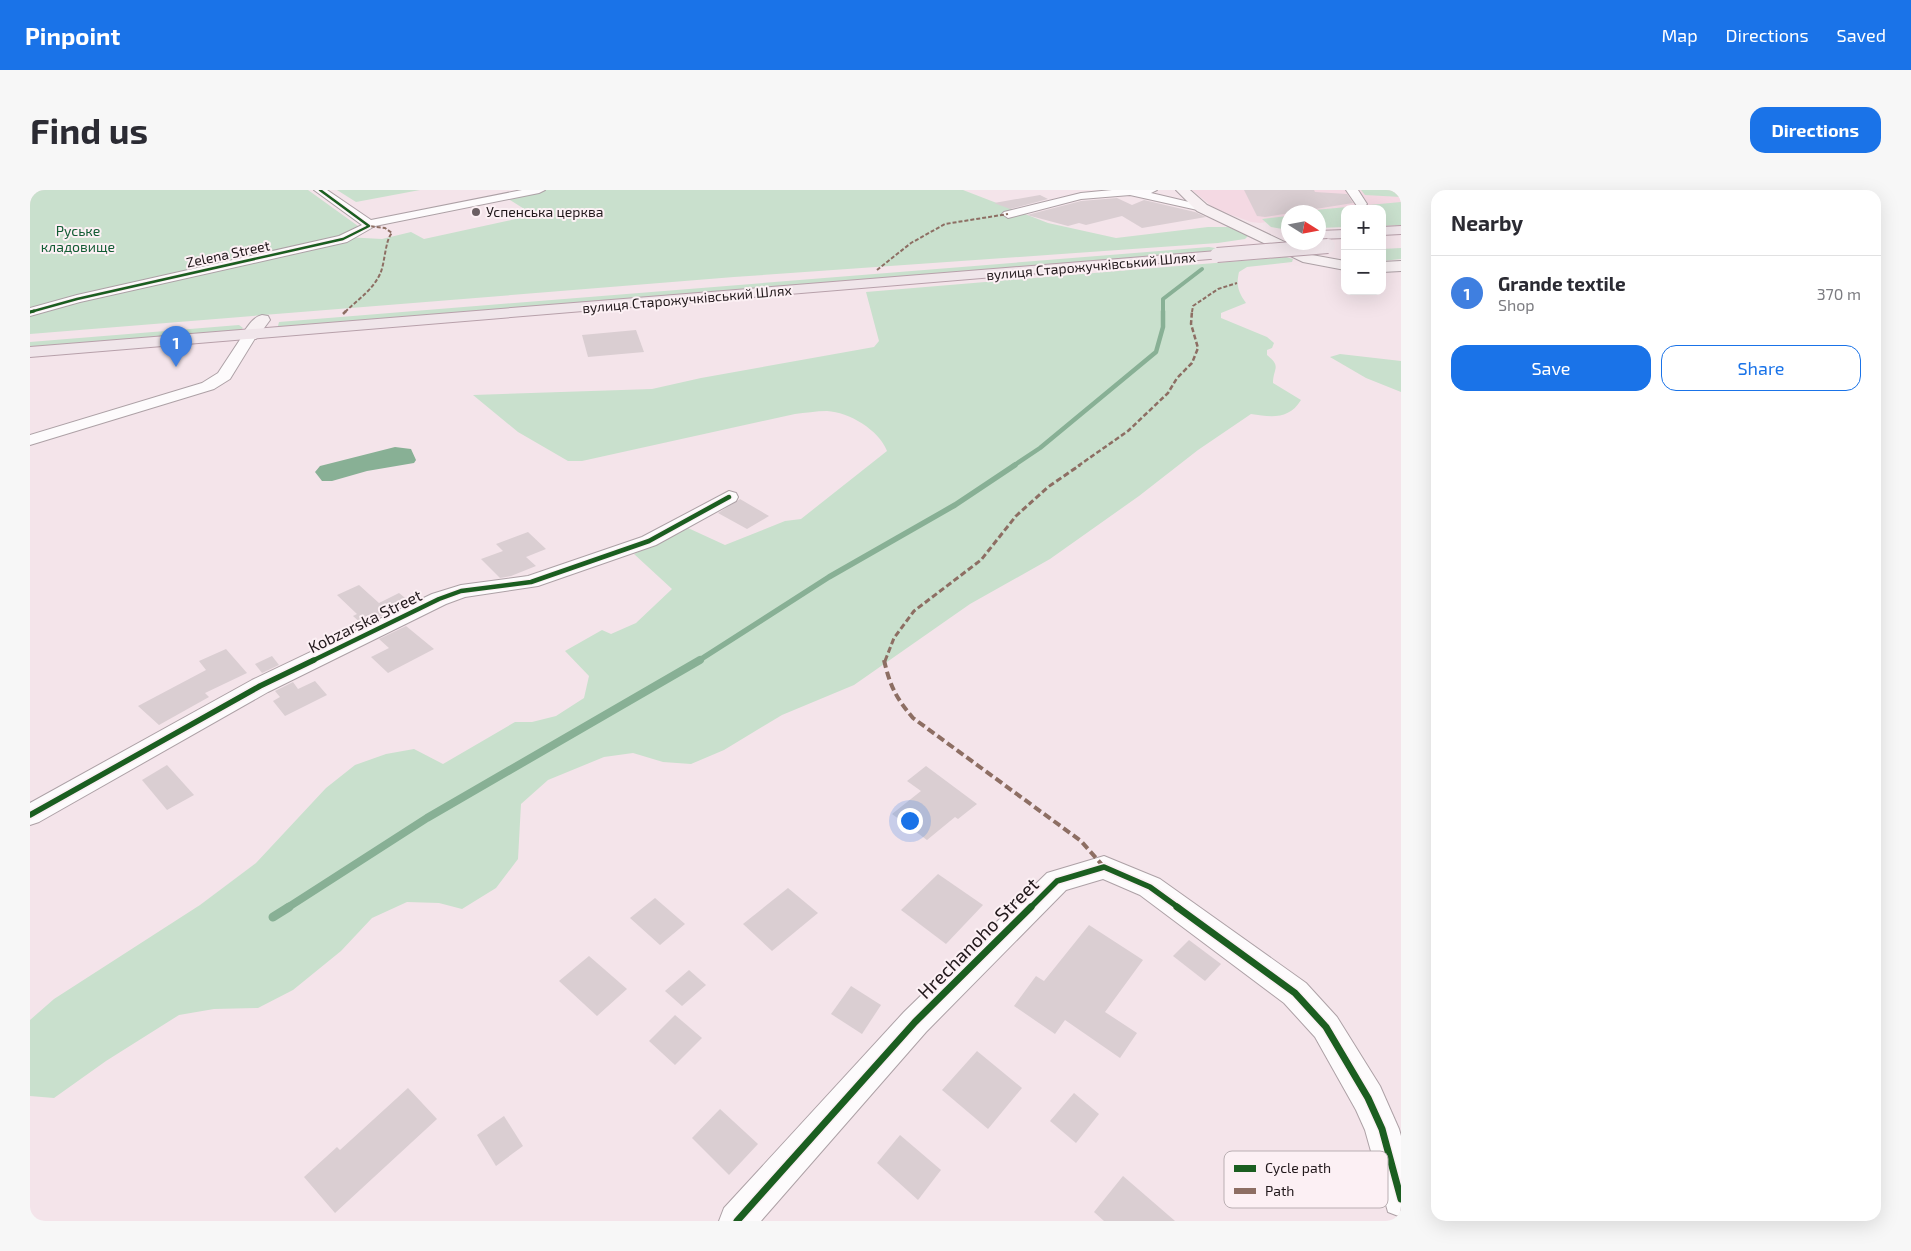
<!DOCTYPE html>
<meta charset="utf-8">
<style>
body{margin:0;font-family:"Exo 2",sans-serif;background:#f7f7f7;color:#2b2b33}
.controls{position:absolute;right:15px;top:15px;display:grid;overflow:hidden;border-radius:10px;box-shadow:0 5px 20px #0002}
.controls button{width:45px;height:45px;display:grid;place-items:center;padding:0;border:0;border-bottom:1px solid #e1e1e2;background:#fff;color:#2b2b33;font:25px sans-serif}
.compass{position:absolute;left:1251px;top:15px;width:45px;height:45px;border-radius:50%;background:#fff;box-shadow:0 5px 20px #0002;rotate:101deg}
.you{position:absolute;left:879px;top:630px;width:18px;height:18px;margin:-12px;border:4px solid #fff;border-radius:50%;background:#1a73e8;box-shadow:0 0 0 8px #1a73e833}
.badge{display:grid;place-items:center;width:32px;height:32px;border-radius:50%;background:#1a73e8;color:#fff;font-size:16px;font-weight:700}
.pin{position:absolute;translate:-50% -41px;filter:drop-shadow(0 1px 2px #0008)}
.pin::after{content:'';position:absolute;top:26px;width:18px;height:15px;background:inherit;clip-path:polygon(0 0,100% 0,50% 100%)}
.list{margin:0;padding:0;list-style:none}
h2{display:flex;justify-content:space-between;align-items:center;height:65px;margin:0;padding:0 20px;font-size:21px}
h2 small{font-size:16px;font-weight:400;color:#7c7c81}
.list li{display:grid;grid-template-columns:32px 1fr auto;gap:15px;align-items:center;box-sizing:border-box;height:75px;padding:0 20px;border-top:1px solid #e1e1e2}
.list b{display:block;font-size:19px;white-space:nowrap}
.list p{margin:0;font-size:16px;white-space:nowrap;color:#7c7c81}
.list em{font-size:16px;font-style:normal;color:#7c7c81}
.actions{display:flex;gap:10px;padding:15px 20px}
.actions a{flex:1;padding:11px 0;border:1px solid #1a73e8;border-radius:15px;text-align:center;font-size:18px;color:#1a73e8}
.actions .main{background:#1a73e8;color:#fff}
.map{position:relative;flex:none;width:1371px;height:1031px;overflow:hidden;border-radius:15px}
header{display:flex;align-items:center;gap:30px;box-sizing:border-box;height:70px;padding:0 25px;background:#1a73e8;color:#fff}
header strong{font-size:24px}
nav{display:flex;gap:28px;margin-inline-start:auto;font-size:18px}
.intro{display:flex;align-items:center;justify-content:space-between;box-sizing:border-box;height:120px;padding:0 30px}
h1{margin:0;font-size:35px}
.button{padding:12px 22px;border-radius:15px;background:#1a73e8;color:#fff;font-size:18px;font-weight:700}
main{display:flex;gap:30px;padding:0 30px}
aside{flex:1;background:#fff;border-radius:15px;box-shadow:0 5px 20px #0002}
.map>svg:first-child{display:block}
.built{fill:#f4d9e3}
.green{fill:#c9e0cd}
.water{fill:#88b095}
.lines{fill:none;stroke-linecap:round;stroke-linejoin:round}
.stream-far4{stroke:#88b095;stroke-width:4}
.stream-far3{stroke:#88b095;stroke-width:4.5}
.stream-far2{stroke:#88b095;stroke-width:5.5}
.stream-far1{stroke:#88b095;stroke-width:8}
.stream{stroke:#88b095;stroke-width:9}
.building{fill:#daced2}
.street-casing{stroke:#ada1a6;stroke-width:2}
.secondary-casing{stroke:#ada1a6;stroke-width:2}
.primary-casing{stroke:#b7a0aa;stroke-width:2}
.street{fill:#fdfbfc;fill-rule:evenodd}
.secondary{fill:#f7f0f2;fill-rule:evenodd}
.primary{fill:#f0e5ea;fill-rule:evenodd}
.primary-bridge-casing{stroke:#b7a0aa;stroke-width:16;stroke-linecap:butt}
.primary-bridge{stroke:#f0e5ea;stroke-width:14}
.quiet-far3{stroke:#8d6e63;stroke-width:2;stroke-dasharray:4 2;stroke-linecap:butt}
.quiet-far2{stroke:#8d6e63;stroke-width:2.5;stroke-dasharray:5 2.5;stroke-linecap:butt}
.quiet-far1{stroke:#8d6e63;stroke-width:3;stroke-dasharray:6 3;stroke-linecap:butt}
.quiet{stroke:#8d6e63;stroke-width:4;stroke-dasharray:8 4;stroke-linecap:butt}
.cycleway-far4-casing{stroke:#fcf0f4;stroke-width:4.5}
.cycleway-far3-casing{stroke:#fcf0f4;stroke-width:5}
.cycleway-far2-casing{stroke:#fcf0f4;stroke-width:7}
.cycleway-far1-casing{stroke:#fcf0f4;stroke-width:9}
.cycleway-casing{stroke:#fcf0f4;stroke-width:10}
.cycleway-far4{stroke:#1b5e20;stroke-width:2.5}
.cycleway-far3{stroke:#1b5e20;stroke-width:3}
.cycleway-far2{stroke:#1b5e20;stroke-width:4.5}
.cycleway-far1{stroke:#1b5e20;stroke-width:5.5}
.cycleway{stroke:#1b5e20;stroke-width:7}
.poi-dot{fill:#6b5f63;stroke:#fcf0f4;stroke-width:2}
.labels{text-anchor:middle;stroke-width:4;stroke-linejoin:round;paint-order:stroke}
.far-poi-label{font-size:14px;fill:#21181b;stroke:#fcf0f4;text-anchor:start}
.far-park-label{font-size:14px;fill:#125c34;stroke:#fcf0f4}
.far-street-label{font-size:14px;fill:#21181b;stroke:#fcf0f4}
.street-label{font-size:16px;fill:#21181b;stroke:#fcf0f4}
.near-street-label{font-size:19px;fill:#21181b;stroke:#fcf0f4}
.key{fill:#fcf0f4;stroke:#baafb3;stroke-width:1}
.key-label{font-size:14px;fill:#21181b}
</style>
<header>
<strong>Pinpoint</strong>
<nav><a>Map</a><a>Directions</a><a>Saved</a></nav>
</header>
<div class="intro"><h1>Find us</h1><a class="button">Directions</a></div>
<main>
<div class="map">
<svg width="1371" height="1031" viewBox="0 0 1371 1031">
<rect width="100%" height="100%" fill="#f4e4ea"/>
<path class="built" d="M1162 0H1371V15L1288 22H1258V29L1230 33 1221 32 1185 19Z"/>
<g class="green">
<path d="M0 0H278L328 36 315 47 352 49 381 42 394 49 504 25 475 7 514 0H933L1018 33 1086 48 1178 37H1198L1219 45 1215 49 1188 53 704 87 0 144Z"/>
<path d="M307 0H390L326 12Z"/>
<path d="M1331 0H1371V7L1335 5Z"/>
<path d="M1371 12V35L1352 36V19H1315V37L1289 38 1288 22 1274 21Z"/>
<path d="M1258 26V40L1241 37 1232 29Z"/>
<path d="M1179 57 1185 58 1188 62 247 140 249 132Z"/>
<path d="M1371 58V69L1352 71V59Z"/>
<path d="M1256 67 1263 69 1262 72 1217 77 1209 82C1206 95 1208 102 1216 113L1191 123V128L1237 147 1244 153 1242 158 1237 160V165C1252 177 1243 178 1243 193L1271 210C1259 230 1241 227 1221 224L1168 260 1109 306 1020 369 940 414 824 495 752 525 694 560 661 574 633 572 603 563 574 567 518 590 491 614 488 669 466 698 432 719 409 713 377 712 342 728 311 761 263 800 228 818 184 819 149 825 76 871 24 908 0 906V830L24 809 170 715 226 673 296 598 325 575 356 564 384 559 413 574 485 532H502L526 526 554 508 559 486 535 461 572 440 581 444 606 433 642 399 604 364 658 338 695 355 755 331 771 329 857 261C849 240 819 222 797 221 786 221 775 223 765 224L552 271H538L488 242 443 205 622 199 671 188 844 157 849 151 836 102Z"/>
<path d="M209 135 213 138 207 143 0 159V152Z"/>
<path d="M1310 164 1371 171V202L1336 188 1300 167Z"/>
</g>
<path class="water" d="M365 257 381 259 386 270 384 273 337 281 302 291H292L285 282 290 276Z"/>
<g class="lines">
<path class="stream-far4" d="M1133 122V109L1172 79"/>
<path class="stream-far3" d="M983 276 1010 258 1126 162 1133 137V121"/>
<path class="stream-far2" d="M668 471 799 387 925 315 985 275"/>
<path class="stream-far1" d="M257 718 397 628 670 470"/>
<path class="stream" d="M243 727 259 717"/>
</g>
<g class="building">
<path d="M1214 0H1284L1285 2 1317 4 1323 13 1235 27 1227 26Z"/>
<path d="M1010 5 1018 9 980 19 964 13Z"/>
<path d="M1087 8 1102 15 1114 10 1165 22 1176 27 1112 38 1092 26 1056 35 1049 33 1038 36 997 25 1051 11Z"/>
<path d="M606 140 614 162 558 167 552 145Z"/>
<path d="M710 309 739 326 717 339 688 323Z"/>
<path d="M498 342 516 359 496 367 506 376 481 386 470 388 451 369 473 361 466 354Z"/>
<path d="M329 395 349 413 369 403 380 412 333 435 323 426 327 424 307 405Z"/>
<path d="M376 436 404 459 358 483 341 467 359 458 349 449Z"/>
<path d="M196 459 217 483 175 503 179 507 129 535 108 516 176 480 169 471Z"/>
<path d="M242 466 249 475 232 483 225 474Z"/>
<path d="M285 491 297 505 255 526 243 511 250 507 245 501 263 492 268 499Z"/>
<path d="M137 575 164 605 137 620 112 590Z"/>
<path d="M896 576 947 614 928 629 925 627 897 650 862 624 891 601 877 591Z"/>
<path d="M908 684 953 715 916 754 871 720Z"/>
<path d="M758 698 788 723 742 761 713 734Z"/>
<path d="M625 708 655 734 630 755 600 728Z"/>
<path d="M1059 735 1113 770 1075 822 1107 843 1090 868 1035 830 1025 844 984 816 1006 786 1014 791Z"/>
<path d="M1159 750 1191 774 1175 791 1143 766Z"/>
<path d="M559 766 597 799 567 826 529 791Z"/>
<path d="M659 780 676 795 652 816 635 801Z"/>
<path d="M821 796 851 815 832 844 801 824Z"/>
<path d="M645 825 672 848 645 875 619 851Z"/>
<path d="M947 861 992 898 958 939 912 900Z"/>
<path d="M378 898 407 929 305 1023 274 987 307 957 310 960Z"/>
<path d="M1044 903 1069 924 1046 953 1020 931Z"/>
<path d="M690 919 728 954 699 985 662 948Z"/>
<path d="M474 926 493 956 466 976 447 945Z"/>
<path d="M870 945 911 980 888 1010 847 973Z"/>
<path d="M1093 986 1145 1031H1074L1064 1022Z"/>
</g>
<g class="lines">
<defs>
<g id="street">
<path d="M284 0H297L341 30 492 0H515L509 3 345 36 317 52 50 112 0 126V118L47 105 309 46 332 35Z"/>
<path d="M1082 0H1127L1121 3 1176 16 1178 18 1172 21 1100 5 1051 9 978 28 972 24 974 22 1051 3Z"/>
<path d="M1316 0H1328L1337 14 1335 16H1327Z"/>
<path d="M220 141 227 145 200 189 184 199 0 255V245L172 193 188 183 215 142Z"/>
<path d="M699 301 706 303 708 307 706 311 626 355 508 396 435 407 416 414 238 502 9 632 0 635V613L222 490 402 404 431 395 498 386 612 347Z"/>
<path d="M1074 666 1130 689 1276 793 1307 827 1350 896 1369 939 1371 946V1027L1358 1022 1335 940 1326 920 1285 847 1254 813 1110 705 1073 689 1036 700 896 842 731 1031H689L694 1018 874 822 1017 683Z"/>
</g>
<g id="secondary">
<path d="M1146 0H1160L1177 15 1282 65 1315 71V80L1273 72 1167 21Z"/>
<path d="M1371 71V81L1352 82V72Z"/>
<path d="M232 125 238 126 240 130 226 149H214L212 145C217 137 223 127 232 125Z"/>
</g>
<g id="primary">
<path d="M1371 36V44L1352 45V37Z"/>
<path d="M1315 40V48L1288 49V41Z"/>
<path d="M1187 61 1192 62 1194 65 1192 68 0 167V157Z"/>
</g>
</defs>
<use href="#street" class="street-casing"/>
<use href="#secondary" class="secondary-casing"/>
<use href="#primary" class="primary-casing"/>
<use href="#street" class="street"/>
<use href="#secondary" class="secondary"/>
<use href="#primary" class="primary"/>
<defs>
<path id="primary-bridge" d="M1187 65 1298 56"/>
</defs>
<use href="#primary-bridge" class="primary-bridge-casing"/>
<use href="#primary-bridge" class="primary-bridge"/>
<g class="quiet-far3">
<path d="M847 80 881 53 915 34 978 24"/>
<path d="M315 122C327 110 342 101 350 84 355 74 355 50 362 43L355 38 339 36"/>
<path d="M1162 122 1163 116 1188 99 1207 93"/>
</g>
<g class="quiet-far2">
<path d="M313 124 316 121"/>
<path d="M1048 276 1098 241 1138 203 1147 188 1162 173 1168 158 1161 134 1162 121"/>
</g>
<path class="quiet-far1" d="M855 471 864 448 884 421 951 370 986 326 1018 297 1050 275"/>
<path class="quiet" d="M854 470C860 496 866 508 883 528L1051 651 1074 677"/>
<defs>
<path id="cycleway-far4" d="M0 122 47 109 313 49 339 36 290 0"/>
<path id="cycleway-far3" d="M0 122 4 121"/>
<path id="cycleway-far2" d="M282 471 409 409 431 401 501 392 619 351 699 307"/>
<g id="cycleway-far1">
<path d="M0 625 230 496 284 470"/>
<path d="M1000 718 1027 691 1074 677 1120 697 1149 718"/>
</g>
<g id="cycleway">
<path d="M1147 717 1265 803 1296 837 1338 908 1352 939 1371 1009"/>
<path d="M707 1031 885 832 1001 717"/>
</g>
</defs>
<use href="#cycleway-far4" class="cycleway-far4-casing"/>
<use href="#cycleway-far3" class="cycleway-far3-casing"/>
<use href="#cycleway-far2" class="cycleway-far2-casing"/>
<use href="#cycleway-far1" class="cycleway-far1-casing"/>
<use href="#cycleway" class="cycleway-casing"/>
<use href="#cycleway-far4" class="cycleway-far4"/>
<use href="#cycleway-far3" class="cycleway-far3"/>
<use href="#cycleway-far2" class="cycleway-far2"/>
<use href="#cycleway-far1" class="cycleway-far1"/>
<use href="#cycleway" class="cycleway"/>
</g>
<circle class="poi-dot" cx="446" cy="22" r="5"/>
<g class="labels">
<g class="far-poi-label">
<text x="456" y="27">Успенська церква</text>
</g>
<g class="far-park-label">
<text x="48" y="46">Руське<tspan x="48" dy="16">кладовище</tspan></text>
</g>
<g class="far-street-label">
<text transform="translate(198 64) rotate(-12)" y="5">Zelena Street</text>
<text transform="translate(1061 76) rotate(-5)" y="5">вулиця Старожучківський Шлях</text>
<text transform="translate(657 109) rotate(-5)" y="5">вулиця Старожучківський Шлях</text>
</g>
<g class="street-label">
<text transform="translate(335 431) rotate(-26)" y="6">Kobzarska Street</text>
</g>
<g class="near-street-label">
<text transform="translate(948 748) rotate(-45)" y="7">Hrechanoho Street</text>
</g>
</g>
<rect x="1194" y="961" width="164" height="57" rx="8" class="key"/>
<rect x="1204" y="975" width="22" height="7" fill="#1b5e20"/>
<rect x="1204" y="998" width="22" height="6" fill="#8d6e63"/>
<g class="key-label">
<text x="1235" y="983">Cycle path</text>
<text x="1235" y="1006">Path</text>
</g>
</svg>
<div class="controls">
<button>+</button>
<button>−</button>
</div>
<svg class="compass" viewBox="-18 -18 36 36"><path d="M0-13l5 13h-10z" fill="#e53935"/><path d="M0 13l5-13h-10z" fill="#7c7c81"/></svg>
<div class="you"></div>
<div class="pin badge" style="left:146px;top:177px;background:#3f7fe0">1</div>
</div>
<aside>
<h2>Nearby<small></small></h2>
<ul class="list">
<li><span class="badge" style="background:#3f7fe0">1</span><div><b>Grande textile</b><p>Shop</p></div><em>370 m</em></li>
</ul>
<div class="actions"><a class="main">Save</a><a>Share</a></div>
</aside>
</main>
